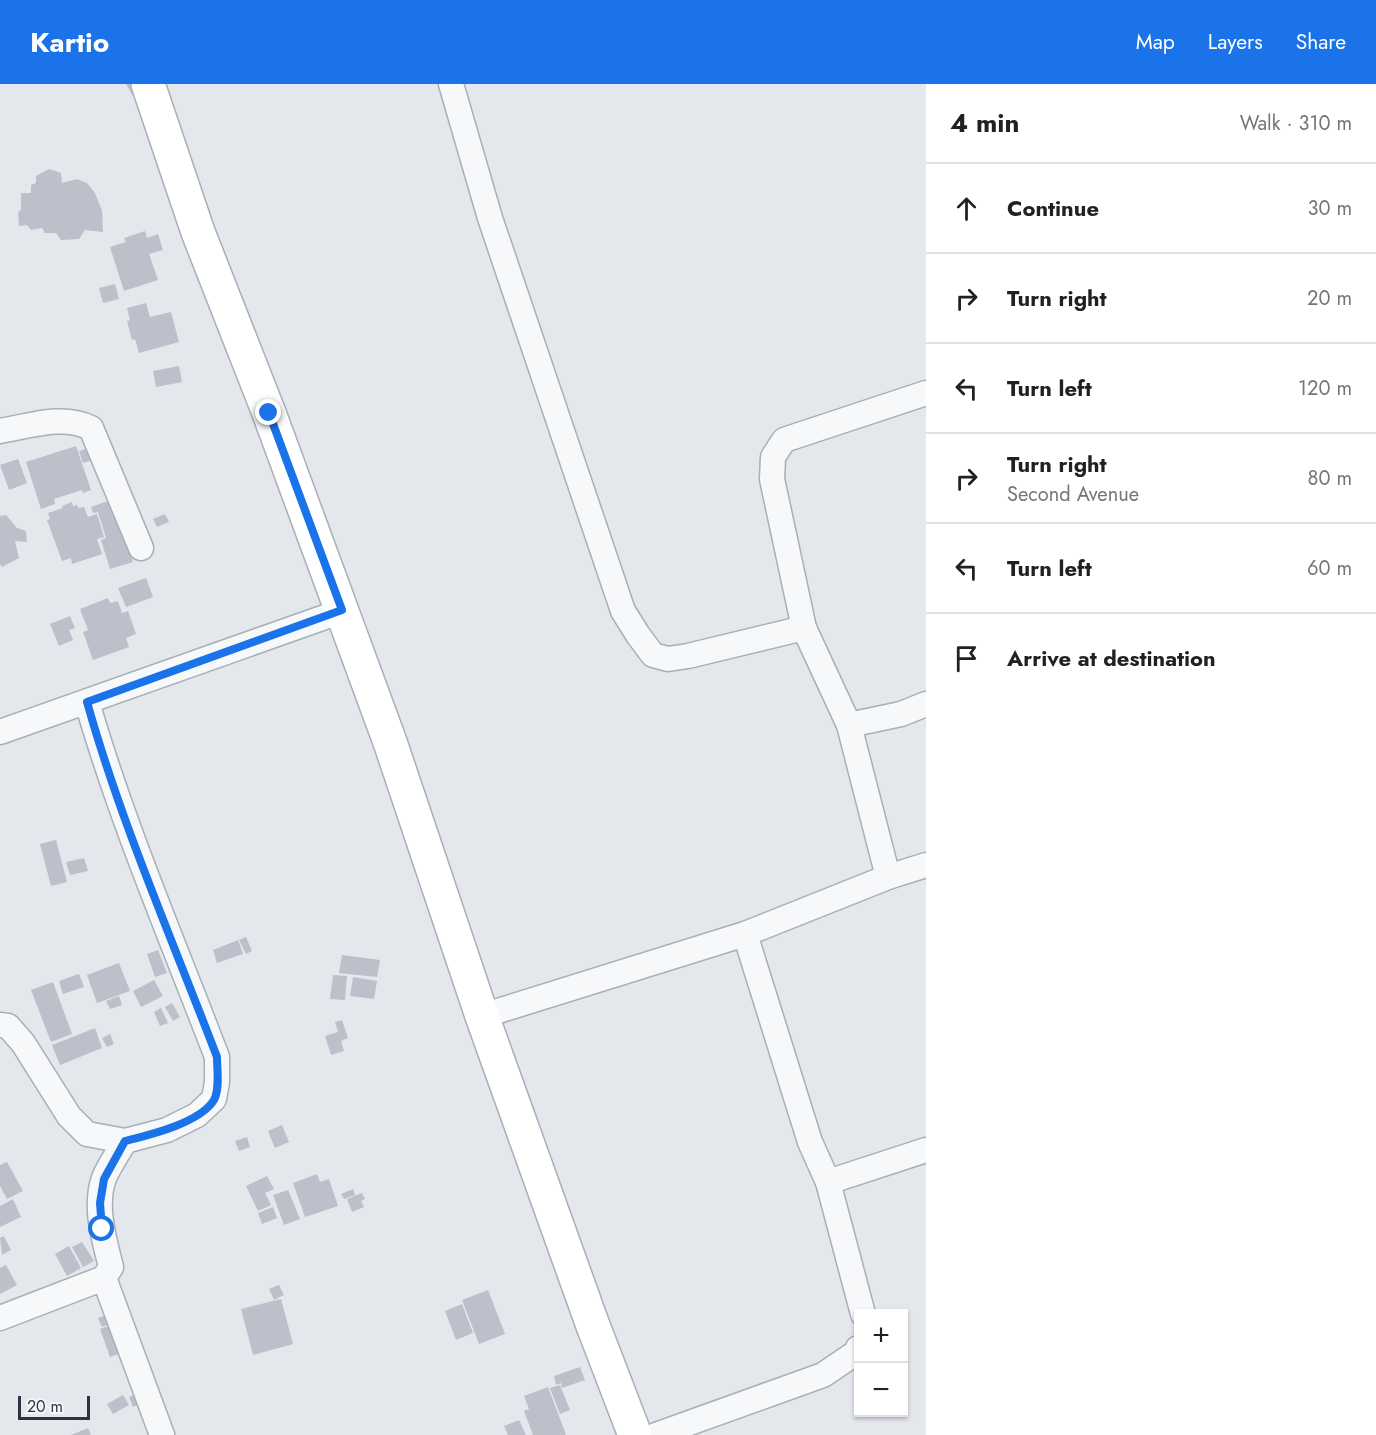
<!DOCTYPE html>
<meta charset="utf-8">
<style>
body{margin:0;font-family:Jost,sans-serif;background:#f2f2f2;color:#202124}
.controls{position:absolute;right:18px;bottom:18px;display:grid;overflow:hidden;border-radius:0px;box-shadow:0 2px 4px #0004}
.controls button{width:54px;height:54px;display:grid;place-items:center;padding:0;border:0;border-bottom:2px solid #e0e0e0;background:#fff;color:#202124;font:30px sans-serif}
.scale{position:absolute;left:18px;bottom:15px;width:72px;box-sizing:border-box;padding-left:6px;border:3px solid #2b3445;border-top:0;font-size:16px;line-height:21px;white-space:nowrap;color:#2b3445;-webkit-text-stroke:4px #f4f6f9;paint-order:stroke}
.stop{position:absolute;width:18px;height:18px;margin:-14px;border:4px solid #1a73e8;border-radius:50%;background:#fff}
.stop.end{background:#1a73e8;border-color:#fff;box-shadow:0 2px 6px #0008}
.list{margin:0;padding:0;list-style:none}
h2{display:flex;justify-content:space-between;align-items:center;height:78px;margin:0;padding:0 24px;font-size:26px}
h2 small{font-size:20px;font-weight:400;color:#757577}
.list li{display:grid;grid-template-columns:39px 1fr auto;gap:18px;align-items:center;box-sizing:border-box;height:90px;padding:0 24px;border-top:2px solid #e0e0e0}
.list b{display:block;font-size:22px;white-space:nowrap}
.list p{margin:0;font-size:20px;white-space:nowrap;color:#757577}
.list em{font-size:20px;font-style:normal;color:#757577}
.icon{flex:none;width:33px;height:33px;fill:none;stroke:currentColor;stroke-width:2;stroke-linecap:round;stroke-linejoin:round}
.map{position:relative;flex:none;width:926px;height:1351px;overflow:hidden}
header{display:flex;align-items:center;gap:36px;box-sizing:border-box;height:84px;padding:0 30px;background:#1a73e8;color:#fff}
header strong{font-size:28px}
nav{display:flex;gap:33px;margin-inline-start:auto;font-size:21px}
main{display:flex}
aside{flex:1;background:#fff}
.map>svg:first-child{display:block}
.building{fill:#bbc0ca}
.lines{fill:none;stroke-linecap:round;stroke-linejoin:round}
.street-casing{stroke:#a9aeb7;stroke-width:27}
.secondary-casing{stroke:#a9aeb7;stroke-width:36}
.street{stroke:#f7f8fa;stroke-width:24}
.secondary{stroke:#fff;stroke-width:33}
.route{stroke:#1a73e8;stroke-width:8}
</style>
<header>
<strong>Kartio</strong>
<nav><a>Map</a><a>Layers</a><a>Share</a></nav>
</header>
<main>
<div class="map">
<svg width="926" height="1351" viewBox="0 0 926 1351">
<rect width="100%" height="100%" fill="#e4e7ec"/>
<g class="building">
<path d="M126 0H145L147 4 133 12Z"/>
<path d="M49 85 61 89 62 99 77 95 87 99 95 109 102 127 103 148 85 146 79 155 61 156 56 149H45L42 144 31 146 27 141 19 142 18 128 21 126V109H31V101L36 99V92Z"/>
<path d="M145 147 147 154 158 150 163 166 149 170 158 196 124 207 110 163 126 158 124 154Z"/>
<path d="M115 200 119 215 103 219 99 204Z"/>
<path d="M146 219 150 233 171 228 179 258 139 269 135 255 132 256 127 237 130 236 127 224Z"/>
<path d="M179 282 182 298 156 303 153 287Z"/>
<path d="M98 361 102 373 83 379 79 367Z"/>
<path d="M76 362 91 406 83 409 82 406 54 415 55 420 41 425 26 378Z"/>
<path d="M18 375 27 399 9 406 0 381Z"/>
<path d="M108 417 112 429 118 427 133 478 110 485 101 456 106 454 98 428 93 429 91 423Z"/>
<path d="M72 418 73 422 77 421 78 424 84 423 88 433 97 430 104 453 97 455 102 470 72 480 71 474 62 477 47 436 50 435 48 429 63 424 62 422Z"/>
<path d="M165 430 169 438 157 443 153 435Z"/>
<path d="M6 431 17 444 26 447 27 458 15 457 19 474 2 483 0 480V432Z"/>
<path d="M146 494 153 513 126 523 118 504Z"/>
<path d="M108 514 110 519 118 517 122 529 128 527 136 550 126 554 129 563 93 576 83 548 88 546 80 525Z"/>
<path d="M70 532 75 544 69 546 73 556 59 562 50 540Z"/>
<path d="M56 756 67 798 51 802 40 760Z"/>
<path d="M84 774 88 787 70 791 66 778Z"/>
<path d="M246 853 252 867 246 870 239 856Z"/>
<path d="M238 856 243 870 217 879 213 866Z"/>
<path d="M158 866 167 889 155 893 147 870Z"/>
<path d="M342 871 380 876 377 893 339 889Z"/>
<path d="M119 879 130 907 97 919 87 891Z"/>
<path d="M79 890 84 903 63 910 59 897Z"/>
<path d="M333 891 347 892 345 916 330 915Z"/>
<path d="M353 893 377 897 374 915 350 912Z"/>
<path d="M154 896 163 912 141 923 133 907Z"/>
<path d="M53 898 72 950 51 958 31 906Z"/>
<path d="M119 912 122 921 110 925 106 917Z"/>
<path d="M172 919 180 933 173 937 165 923Z"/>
<path d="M161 924 168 939 160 942 154 928Z"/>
<path d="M342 936 348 954 341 957 344 967 331 971 325 952 338 948 335 938Z"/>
<path d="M95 944 102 964 60 981 52 961Z"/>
<path d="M110 950 114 960 107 963 102 954Z"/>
<path d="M282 1041 289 1058 275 1064 268 1047Z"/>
<path d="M247 1053 250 1063 239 1067 235 1057Z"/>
<path d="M7 1078 23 1107 7 1115 0 1102V1081Z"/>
<path d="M317 1090 320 1098 329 1095 338 1122 305 1133 293 1099Z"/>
<path d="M267 1092 274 1105 265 1109 271 1121 258 1127 246 1102Z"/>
<path d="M353 1105 355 1111 344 1115 341 1110Z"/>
<path d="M288 1106 300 1135 284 1141 273 1111Z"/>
<path d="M362 1109 365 1115 361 1117 364 1123 352 1128 347 1115Z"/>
<path d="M13 1115 21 1133 0 1143V1122Z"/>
<path d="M273 1123 277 1134 262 1140 258 1129Z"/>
<path d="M4 1152 11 1166 2 1171 0 1154Z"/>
<path d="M82 1158 94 1177 83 1183 72 1163Z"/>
<path d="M69 1162 81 1184 67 1192 55 1170Z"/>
<path d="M6 1181 17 1201 0 1210V1184Z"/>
<path d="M279 1201 284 1211 274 1216 269 1205Z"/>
<path d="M488 1206 505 1250 479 1260 462 1216Z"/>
<path d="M281 1215 293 1260 253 1271 241 1225Z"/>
<path d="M462 1220 473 1249 456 1256 445 1227Z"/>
<path d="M112 1229 116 1238 102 1243 98 1234Z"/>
<path d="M117 1239 127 1267 110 1273 100 1245Z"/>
<path d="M580 1283 585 1296 562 1304 561 1299 556 1301 554 1292Z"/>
<path d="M560 1301 570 1326 560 1330 550 1304Z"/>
<path d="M548 1303 566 1351H533L524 1327 529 1325 524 1312Z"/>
<path d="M142 1307 146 1317 133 1323 129 1313Z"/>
<path d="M123 1311 129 1321 113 1330 107 1320Z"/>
<path d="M519 1336 526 1351H508L504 1342Z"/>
<path d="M88 1344 91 1351H71Z"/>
</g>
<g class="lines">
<defs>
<g id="street">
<path d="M451 0 490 134 623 527 638 551 653 571 668 575 688 572 804 544"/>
<path d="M0 347C30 342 63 330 91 344L141 464"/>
<path d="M849 641 901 630 926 620"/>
<path d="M0 648 342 527"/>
<path d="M888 793 849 641 804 544 772 395 773 373 784 356 926 309"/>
<path d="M745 850 810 1058 828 1098 926 1066"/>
<path d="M482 932 745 850 888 793 926 781"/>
<path d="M0 941 8 942 23 959 69 1032 87 1050 125 1057 167 1046 197 1031 214 1015 217 998V973C172 855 122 739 87 618"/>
<path d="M828 1098 863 1230"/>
<path d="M104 1194 162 1351"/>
<path d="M0 1234 104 1194 111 1183C104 1155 94 1122 104 1094 109 1082 118 1069 125 1057"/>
<path d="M656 1351 823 1291 857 1268 858 1264"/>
</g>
<path id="secondary" d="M148 0 198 148 269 329 390 658 482 932 592 1239 635 1351"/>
</defs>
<use href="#street" class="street-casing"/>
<use href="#secondary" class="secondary-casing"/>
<use href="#street" class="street"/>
<use href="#secondary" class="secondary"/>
</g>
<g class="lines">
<path class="route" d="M102 1145 100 1119 104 1095 125 1057C149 1051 200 1039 214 1016 220 1005 217 985 217 973 172 855 121 739 87 618L342 526 269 329"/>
</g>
</svg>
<div class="controls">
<button>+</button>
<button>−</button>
</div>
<div class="scale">20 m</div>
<div class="stop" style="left:102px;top:1145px"></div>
<div class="stop end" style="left:269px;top:329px"></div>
</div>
<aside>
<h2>4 min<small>Walk · 310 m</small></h2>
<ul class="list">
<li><svg class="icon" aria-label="ahead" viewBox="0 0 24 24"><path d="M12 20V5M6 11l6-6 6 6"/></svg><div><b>Continue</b></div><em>30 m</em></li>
<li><svg class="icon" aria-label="right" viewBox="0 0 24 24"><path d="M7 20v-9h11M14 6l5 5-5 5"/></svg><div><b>Turn right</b></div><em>20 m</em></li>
<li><svg class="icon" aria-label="left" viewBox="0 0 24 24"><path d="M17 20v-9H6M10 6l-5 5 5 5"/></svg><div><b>Turn left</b></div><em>120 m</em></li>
<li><svg class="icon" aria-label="right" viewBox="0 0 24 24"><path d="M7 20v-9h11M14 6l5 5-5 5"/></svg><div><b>Turn right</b><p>Second Avenue</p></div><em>80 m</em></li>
<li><svg class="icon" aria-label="left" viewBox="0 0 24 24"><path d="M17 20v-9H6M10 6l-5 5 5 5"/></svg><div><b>Turn left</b></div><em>60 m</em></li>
<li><svg class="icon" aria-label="arrive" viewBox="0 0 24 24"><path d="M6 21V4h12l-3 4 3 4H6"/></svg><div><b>Arrive at destination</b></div></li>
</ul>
</aside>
</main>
